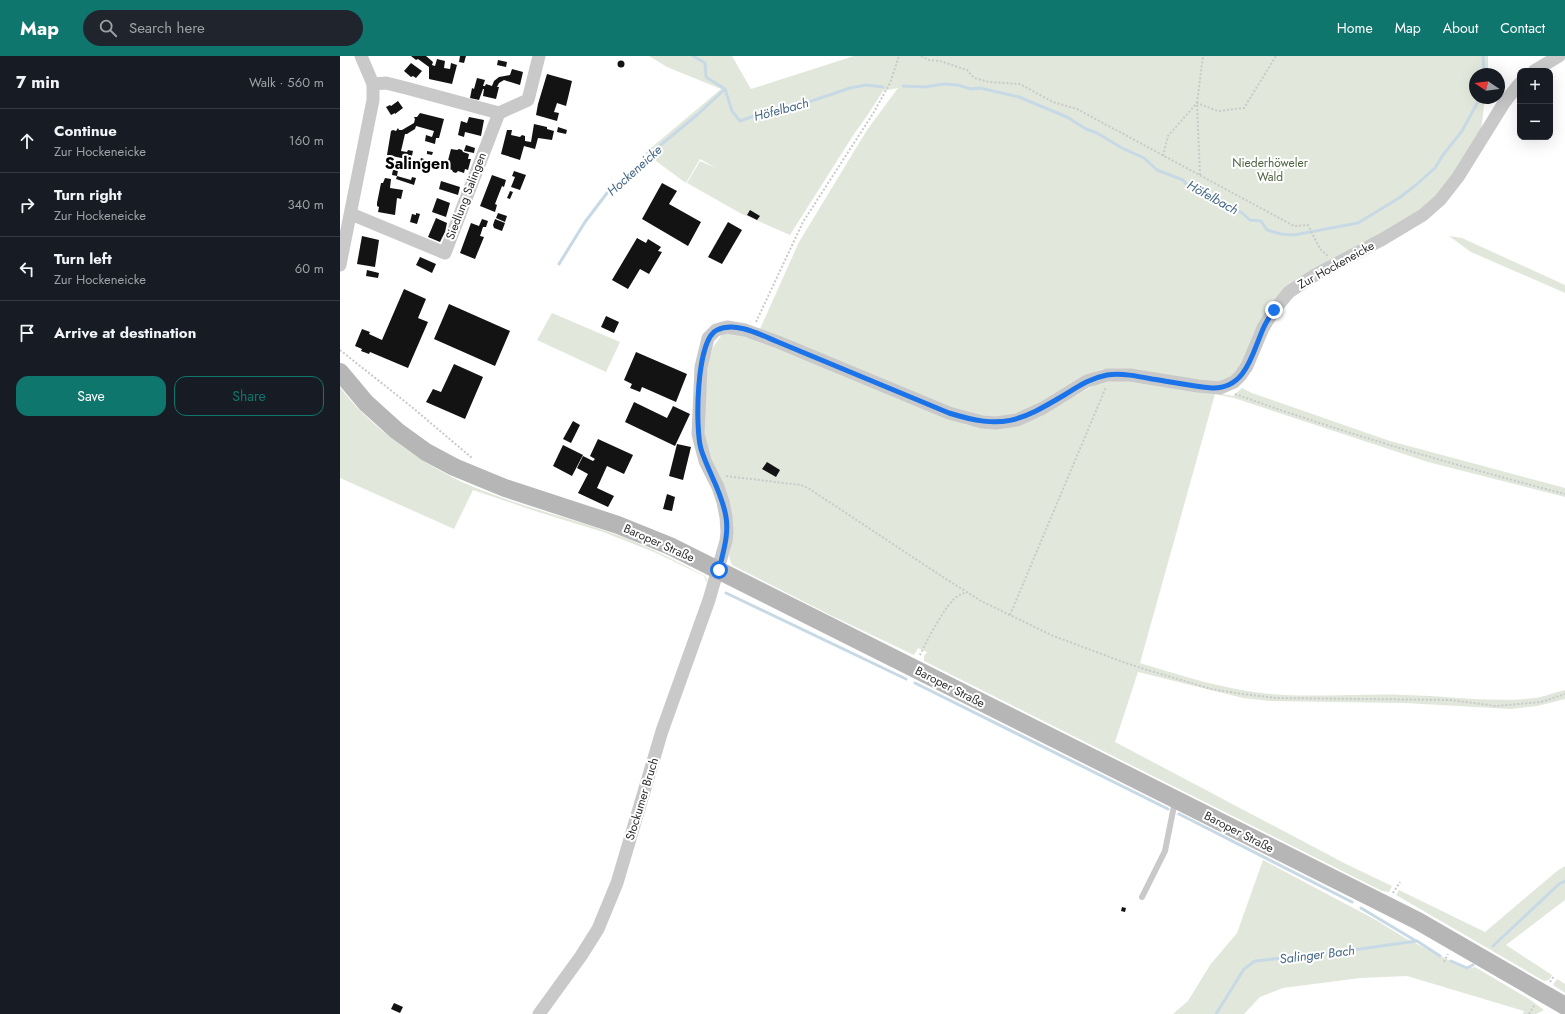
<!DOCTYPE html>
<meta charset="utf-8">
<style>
body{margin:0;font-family:Jost,sans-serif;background:#20242c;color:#f1f3f6}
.controls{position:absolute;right:12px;top:12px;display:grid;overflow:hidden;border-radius:8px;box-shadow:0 4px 16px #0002}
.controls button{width:36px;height:36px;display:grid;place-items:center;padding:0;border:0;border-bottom:1px solid #363941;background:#171b24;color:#f1f3f6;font:20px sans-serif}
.compass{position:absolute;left:1129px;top:12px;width:36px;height:36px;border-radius:50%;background:#171b24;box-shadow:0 4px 16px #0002;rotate:283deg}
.stop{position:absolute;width:12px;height:12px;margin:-9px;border:3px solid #1a73e8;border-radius:50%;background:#fff}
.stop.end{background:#1a73e8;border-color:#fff;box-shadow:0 1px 4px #0008}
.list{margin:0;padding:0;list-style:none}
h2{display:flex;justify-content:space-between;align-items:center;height:52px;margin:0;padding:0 16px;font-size:17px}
h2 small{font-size:13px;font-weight:400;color:#9ea1a6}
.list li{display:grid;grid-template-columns:26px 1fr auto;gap:12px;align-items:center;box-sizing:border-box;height:64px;padding:0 16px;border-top:1px solid #363941}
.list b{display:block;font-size:15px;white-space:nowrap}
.list p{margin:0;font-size:13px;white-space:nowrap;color:#9ea1a6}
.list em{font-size:13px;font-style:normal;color:#9ea1a6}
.actions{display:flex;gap:8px;padding:12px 16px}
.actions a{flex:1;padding:9px 0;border:1px solid #0f766e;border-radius:12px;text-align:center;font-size:14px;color:#0f766e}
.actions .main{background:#0f766e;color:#fff}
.icon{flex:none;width:22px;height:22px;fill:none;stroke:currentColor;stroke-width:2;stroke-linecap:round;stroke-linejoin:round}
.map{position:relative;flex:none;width:1225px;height:958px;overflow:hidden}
header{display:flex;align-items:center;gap:24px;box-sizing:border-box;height:56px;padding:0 20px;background:#0f766e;color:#fff}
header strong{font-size:19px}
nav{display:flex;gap:22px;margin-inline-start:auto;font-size:14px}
.search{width:280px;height:36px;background:#20242c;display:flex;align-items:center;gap:10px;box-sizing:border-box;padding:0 14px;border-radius:22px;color:#9ea1a6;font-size:15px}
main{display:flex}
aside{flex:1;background:#171b24}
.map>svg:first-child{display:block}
.green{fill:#e1e8db}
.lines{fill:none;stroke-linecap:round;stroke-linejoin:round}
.stream{stroke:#c8d9e6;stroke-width:3}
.building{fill:#131313}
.path{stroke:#c9c9c9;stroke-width:2;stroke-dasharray:2 2;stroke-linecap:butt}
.service{stroke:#c9c9c9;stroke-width:6}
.minor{stroke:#c9c9c9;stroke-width:13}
.secondary{stroke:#b6b6b6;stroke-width:18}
.route{stroke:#1a73e8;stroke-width:5}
.labels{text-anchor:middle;stroke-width:4;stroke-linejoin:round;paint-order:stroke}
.park-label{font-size:12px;fill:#4d623f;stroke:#fff}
.street-label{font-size:12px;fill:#2c2c2c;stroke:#fff}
.water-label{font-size:13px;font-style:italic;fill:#436785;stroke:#fff}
.district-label{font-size:16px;font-weight:bold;fill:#000;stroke:#fff}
</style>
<header>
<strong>Map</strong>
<div class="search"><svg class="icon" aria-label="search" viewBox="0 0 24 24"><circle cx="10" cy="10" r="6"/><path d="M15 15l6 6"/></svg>Search here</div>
<nav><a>Home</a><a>Map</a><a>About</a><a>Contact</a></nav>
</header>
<main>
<aside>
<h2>7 min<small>Walk · 560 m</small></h2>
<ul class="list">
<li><svg class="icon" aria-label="ahead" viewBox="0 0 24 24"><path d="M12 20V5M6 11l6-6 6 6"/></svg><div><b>Continue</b><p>Zur Hockeneicke</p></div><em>160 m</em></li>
<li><svg class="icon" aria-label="right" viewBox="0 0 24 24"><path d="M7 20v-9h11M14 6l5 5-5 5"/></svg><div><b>Turn right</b><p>Zur Hockeneicke</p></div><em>340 m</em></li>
<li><svg class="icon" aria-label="left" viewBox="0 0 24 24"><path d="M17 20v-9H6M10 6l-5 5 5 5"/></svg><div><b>Turn left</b><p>Zur Hockeneicke</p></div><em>60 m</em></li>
<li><svg class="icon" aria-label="arrive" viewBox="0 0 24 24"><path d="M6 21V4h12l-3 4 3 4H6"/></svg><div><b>Arrive at destination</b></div></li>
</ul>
<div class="actions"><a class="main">Save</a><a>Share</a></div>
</aside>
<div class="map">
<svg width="1225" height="958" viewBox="0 0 1225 958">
<rect width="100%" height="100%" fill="#fff"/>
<g class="green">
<path d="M309 0H392L411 33 514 0H1148V18H1135V42H1145L1140 83 1107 136 940 245 936 241 927 255 914 289 892 322 876 328 781 314 762 313 749 318 685 356 654 363 619 357 420 273 459 186 527 74 558 32 543 35 527 60 514 78 450 179 400 157 347 127 360 105 376 112 360 103 346 127 305 97 381 33 327 11Z"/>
<path d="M1109 180 1122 182 1225 229V237L1131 196Z"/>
<path d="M212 257 280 286 266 316 197 284Z"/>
<path d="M395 275 627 369 635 370 697 362 765 323 795 322 893 340 902 332 912 337 1050 385 1225 432V441L1088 406 894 342 875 338 800 607C843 620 886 634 930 638 975 642 1021 637 1066 639 1109 640 1153 647 1196 642 1206 640 1216 636 1225 634V643L1197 650 1171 653 1065 647 930 645 903 642 798 616 775 686 1006 808 1052 830 1049 836 1042 835 584 605V600L587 596 578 592 574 599 492 560 392 509 389 501 392 475 368 399 362 365 368 306 373 291 383 277Z"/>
<path d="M0 331C14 350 31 366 50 381 72 398 96 414 122 426 175 450 234 462 288 483 315 494 340 507 365 520L367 523V527L364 520 314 496 263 476 198 456 133 434 114 473 0 422Z"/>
<path d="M923 804 1036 864 1065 882 1127 913 1135 911 1189 943 1204 954 1196 958H1183L1184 955 1067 920 1020 922 943 932 920 941 904 958H833L848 945 870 909 897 877Z"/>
<path d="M1225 810V844L1166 889 1212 919 1209 924 1204 925 1056 839 1059 834 1145 876 1217 815Z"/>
<path d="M1217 923 1225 928V937L1213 929Z"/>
</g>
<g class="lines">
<g class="stream">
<path d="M353 0 365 7 366 21 385 33 392 55 400 65 425 56H439L510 32 526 29 543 31"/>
<path d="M1143 0 1144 18"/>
<path d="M563 30 584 31 604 28 618 29 631 33 640 32 679 41 727 61 746 73 757 77 782 92 804 102 817 114 843 124 848 130 860 132 869 139 881 144 891 153 901 156 910 164 921 165 927 174 941 178 954 179 1018 167 1059 142 1076 129 1095 112 1103 99 1122 75 1140 42"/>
<path d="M219 208 245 166 267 137 323 87 357 59 385 33"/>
<path d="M386 537 566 623"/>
<path d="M575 627 828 753"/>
<path d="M839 758 1012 846"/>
<path d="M1021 852 1076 885"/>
<path d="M1153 890 1219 828 1225 825"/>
<path d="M1111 905 1127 912 1133 909"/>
<path d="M876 958 904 913 915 905 998 896 1077 885 1100 900"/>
</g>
</g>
<g class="building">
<path d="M71 0H86L93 6 92 9 95 10 97 3 105 5 104 12 110 13 111 7 117 9 112 28 89 23V11L78 3 76 4Z"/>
<path d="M120 0H126L124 7 119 6Z"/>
<path d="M158 4 167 6 166 11 157 9Z"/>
<circle cx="281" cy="8" r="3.5"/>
<path d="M71 7 82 15 76 22 73 20 71 21 64 15Z"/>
<path d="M172 13 183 16 180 29 164 24 159 27 157 31H159L156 43 143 40 144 33H143L139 44 130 42 132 32 134 33 137 22 145 24 143 30H145L146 28 152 30 154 25 159 21 170 19Z"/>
<path d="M207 18 232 25 226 50 217 47 214 56 219 57 217 65 196 59 198 48Z"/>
<path d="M58 45 63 52 55 58V57L51 59 46 51 50 49 51 50Z"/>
<path d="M80 57 104 63 99 82H96L95 88 85 85 86 79 92 81 94 75 76 70 75 73 70 76 67 78H65L61 95 67 96 68 94 73 95 71 104 47 99 51 75 53 74 56 75 58 72 59 74H62L74 67 75 63 74 61H77Z"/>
<path d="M129 61 144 64 141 80 125 76 124 81 118 79 121 65 127 67Z"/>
<path d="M194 68 207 71V73L214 75 212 84 198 82 195 93 184 90 180 104 161 98 167 74H172L171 79 180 81 182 79 185 80V85L191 86Z"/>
<path d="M218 71 227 74 226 78 217 76Z"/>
<path d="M126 89 135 92 134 97 124 95Z"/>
<path d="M111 93 117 94 119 93 122 94 123 96 129 98 128 103H131L128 114 125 113 124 117 118 115 116 117 113 116 112 114 106 112Z"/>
<path d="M87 95 93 96 92 99 87 98Z"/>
<path d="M81 102 84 103 82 109 87 110 86 115 78 112Z"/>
<path d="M54 107 59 108 57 120 52 119Z"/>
<path d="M174 115 186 119 180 134 171 131 175 121 172 120Z"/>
<path d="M152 119 166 124 164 131 162 130 155 148 157 149 155 156 140 150Z"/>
<path d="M57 120 71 124 72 121 76 122 74 129 56 123Z"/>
<path d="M45 122 51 123 50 132 63 134 61 143 57 142 55 159 38 156 39 151 37 150V147L41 127H43Z"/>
<path d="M101 125 120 131 118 139 99 133Z"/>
<path d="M322 127 337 135 329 148 361 166 348 190 302 163Z"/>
<path d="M170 135 173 136 170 143 167 142Z"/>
<path d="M97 142 110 147 106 161 92 156Z"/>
<path d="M410 154 420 160 417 164 407 159Z"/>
<path d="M76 157 80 158 77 168 70 166 72 158 76 159Z"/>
<path d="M158 157 167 160 165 166 156 162Z"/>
<path d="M96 162 107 167 105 176 100 186 88 181Z"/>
<path d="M142 163 148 165 146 171H143L140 180 144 181 135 203 120 197 131 167 139 170Z"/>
<path d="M155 163 165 167 162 175 154 172 153 169Z"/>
<path d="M388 166 402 174 382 208 368 201Z"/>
<path d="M22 180 39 184 35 211 17 208Z"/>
<path d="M297 182 306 187 308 183 321 191 318 195 322 196 309 218 300 213 288 233 272 224Z"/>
<path d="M80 201 96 208 92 217 76 209Z"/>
<path d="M27 214 39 217 38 222 26 220Z"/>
<path d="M64 233 86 243 78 262 88 266 68 312 30 296 29 298 21 295 22 293 15 290 22 273 30 276 29 278 42 284Z"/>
<path d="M109 248 170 275 155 310 94 283Z"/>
<path d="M266 260 279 266 274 277 261 271Z"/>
<path d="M296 296 347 318 336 346 302 331 300 336 290 332 292 328 284 324Z"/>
<path d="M114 308 143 321 125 363 86 346 93 333 101 336Z"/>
<path d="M294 346 327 362 333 350 350 358 335 390 285 366Z"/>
<path d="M233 365 240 369 231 387 223 383Z"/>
<path d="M258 383 293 399 284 418 267 410 257 432 274 440 268 451 238 437 248 418 237 412 243 400 253 405 255 403 250 400Z"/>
<path d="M337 388 351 391 343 424 329 420Z"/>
<path d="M223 389 243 399 232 420 213 410Z"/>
<path d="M427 406 440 414 436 421 422 413Z"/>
<path d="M327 438 335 441 332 455 323 453Z"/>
<path d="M782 851 786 852 785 856 781 855Z"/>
<path d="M54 947 63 951 60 957 51 953Z"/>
</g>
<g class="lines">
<g class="path">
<path d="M581 0 589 4 600 5 627 14 634 22 649 26 680 28 713 46 737 53 954 170 968 169 980 193 988 200"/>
<path d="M823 100 828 80 857 47 878 55 904 52 936 0"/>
<path d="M860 119 857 47 863 0"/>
<path d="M416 266 463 166 534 56 550 27 559 0"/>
<path d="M0 294 73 352 132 402"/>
<path d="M895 338C1003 377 1114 409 1225 438"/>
<path d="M386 420 461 429 468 432 606 523 641 545 670 559 711 579 783 606 804 613 871 633 903 638 936 642 1111 644 1156 650 1201 646 1225 638"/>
<path d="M670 559 766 331"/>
<path d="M580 599C586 586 603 554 613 544 617 540 621 538 627 536"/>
<path d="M1053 837 1060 826"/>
<path d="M1104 906 1108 898"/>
<path d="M1210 926 1214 920"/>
<path d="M1189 958 1195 948"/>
</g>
<path class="service" d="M802 841 825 795 835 745"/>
<g class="minor">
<path d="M1194 15 1219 0"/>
<path d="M33 28 46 27 66 32 159 57 188 44 199 0"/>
<path d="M11 158 105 197 159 57"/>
<path d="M0 209 33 44V28L21 0"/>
<path d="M199 958 241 900 258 873 277 827 322 675 369 544 386 485 387 476 386 461 383 446 378 431 365 405 358 378 361 311 368 282 376 274 387 271 405 274 438 286 609 357 642 366 656 367 677 364 703 352 747 325 767 319H790L858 330 880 332 894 326 900 320 907 310 923 272 934 254 949 236 975 219 1043 183 1083 159 1100 144 1118 121 1164 47 1180 27"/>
</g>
<path class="secondary" d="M0 316 26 347 57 375 86 396 114 411 165 432 278 469 330 490 1078 865 1225 950"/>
</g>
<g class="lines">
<path class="route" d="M379 514C383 496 389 479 386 461 382 436 368 416 361 393 355 372 356 283 377 274 396 265 421 279 438 286L609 357C663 374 679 366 726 338 739 330 751 322 767 319 782 317 797 320 812 323 832 326 852 330 872 332 906 333 912 298 923 273 926 266 930 260 934 254"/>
</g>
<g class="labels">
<g class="park-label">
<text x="930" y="111">Niederhöweler<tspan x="930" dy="14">Wald</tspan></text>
</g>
<g class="street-label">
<text transform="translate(126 140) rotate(-69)" y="4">Siedlung Salingen</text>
<text transform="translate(996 209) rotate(-29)" y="4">Zur Hockeneicke</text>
<text transform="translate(319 487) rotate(24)" y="4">Baroper Straße</text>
<text transform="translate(610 631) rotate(27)" y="4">Baroper Straße</text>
<text transform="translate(302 743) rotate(-73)" y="4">Stockumer Bruch</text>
<text transform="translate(899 776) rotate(27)" y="4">Baroper Straße</text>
</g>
<g class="water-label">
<text transform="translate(441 53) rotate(-15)" y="5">Höfelbach</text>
<text transform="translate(294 114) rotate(-42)" y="5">Hockeneicke</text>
<text transform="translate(873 141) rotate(29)" y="5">Höfelbach</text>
<text transform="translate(977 898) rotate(-7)" y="5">Salinger Bach</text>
</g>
<g class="district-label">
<text x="77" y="113">Salingen</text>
</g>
</g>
</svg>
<div class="controls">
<button>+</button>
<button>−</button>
</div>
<svg class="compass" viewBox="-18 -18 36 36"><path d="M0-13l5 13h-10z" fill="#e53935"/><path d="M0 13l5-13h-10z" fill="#9ea1a6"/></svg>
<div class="stop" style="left:379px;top:514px"></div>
<div class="stop end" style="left:934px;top:254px"></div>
</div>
</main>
